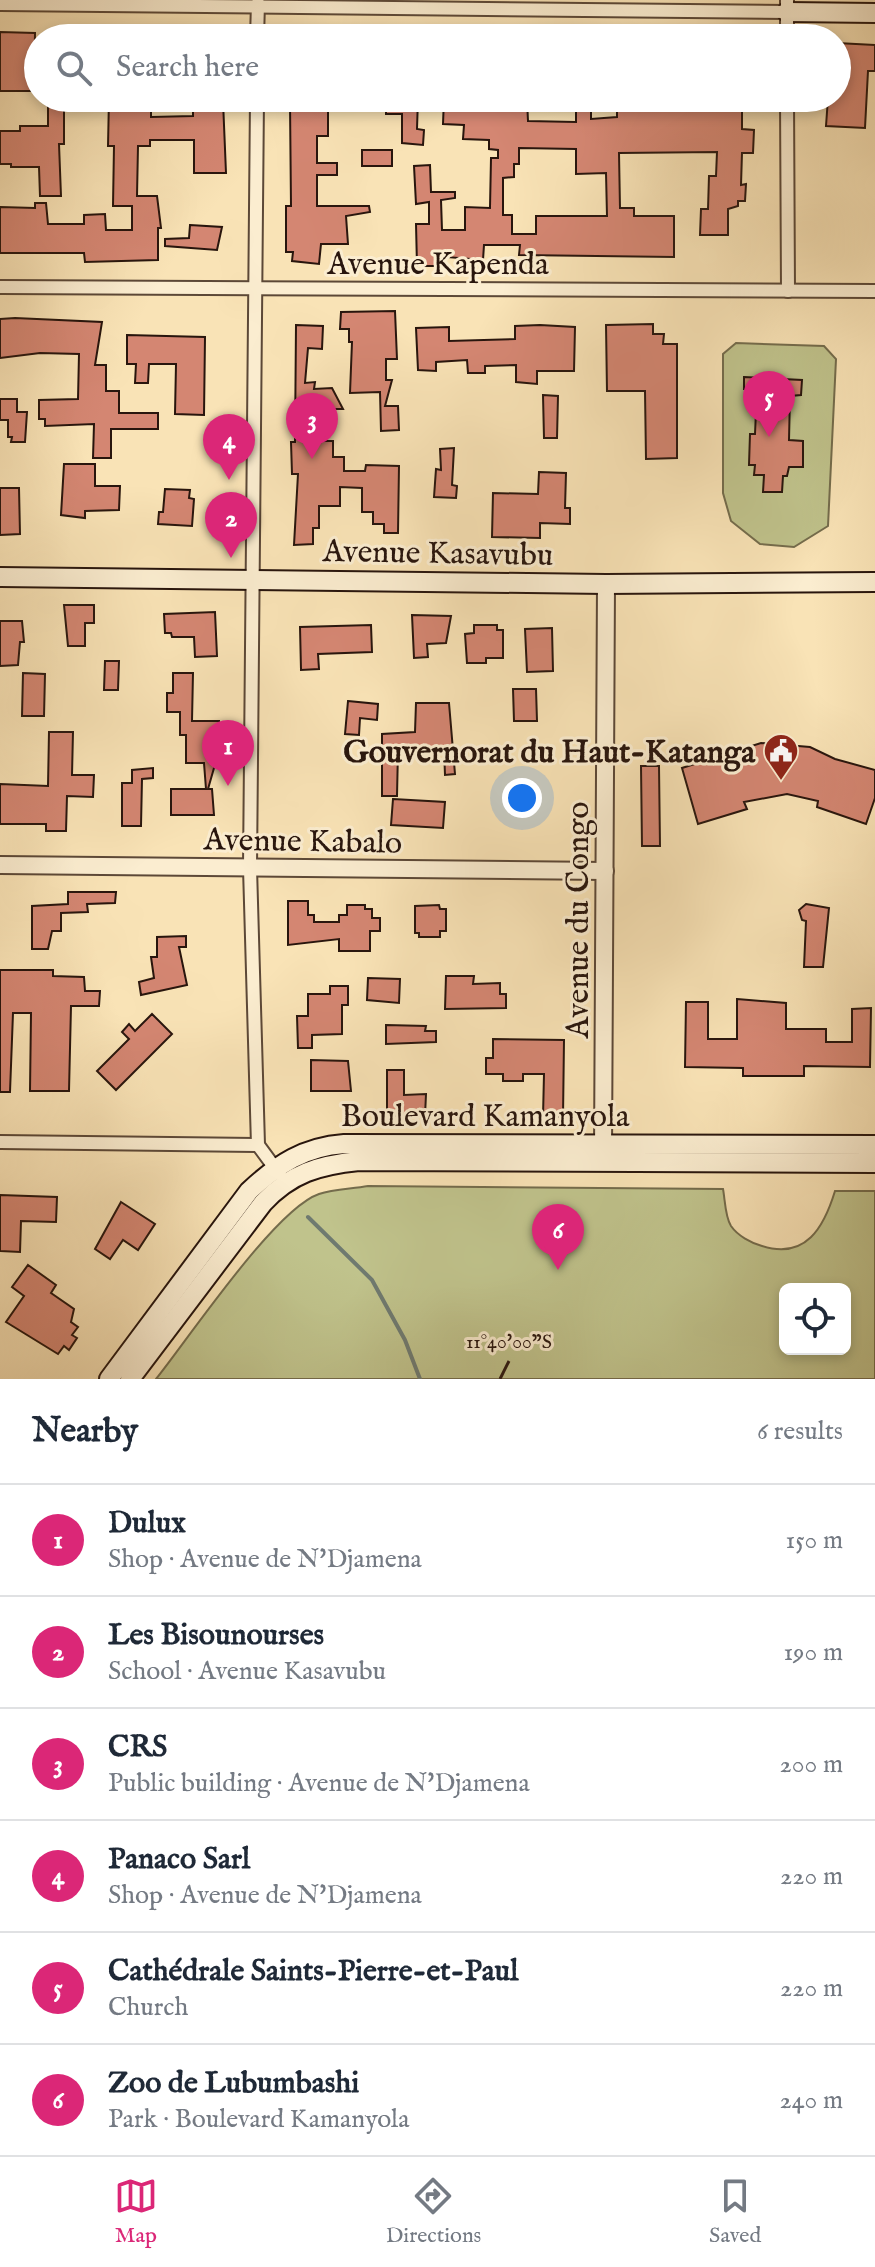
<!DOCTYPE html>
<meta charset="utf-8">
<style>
body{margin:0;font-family:"IM FELL English",serif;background:#f6f6f7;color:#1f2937}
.controls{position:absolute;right:24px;bottom:24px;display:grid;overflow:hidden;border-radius:12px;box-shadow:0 4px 12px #0003}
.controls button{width:72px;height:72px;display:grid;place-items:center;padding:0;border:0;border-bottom:2px solid #e0e1e3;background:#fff;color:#1f2937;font:40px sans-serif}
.you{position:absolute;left:522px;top:798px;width:28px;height:28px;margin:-20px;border:6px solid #fff;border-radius:50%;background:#1a73e8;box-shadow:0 0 0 12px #1a73e833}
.badge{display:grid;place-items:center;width:52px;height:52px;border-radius:50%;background:#db2777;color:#fff;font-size:26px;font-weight:700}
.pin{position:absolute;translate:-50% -66px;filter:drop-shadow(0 2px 4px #0008)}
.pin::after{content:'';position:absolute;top:42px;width:28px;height:24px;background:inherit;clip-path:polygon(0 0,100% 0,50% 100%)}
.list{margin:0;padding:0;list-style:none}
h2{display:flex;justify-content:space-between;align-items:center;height:104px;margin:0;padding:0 32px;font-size:34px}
h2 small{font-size:26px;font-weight:400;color:#747a83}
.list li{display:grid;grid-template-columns:52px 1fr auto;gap:24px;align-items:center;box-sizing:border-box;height:112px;padding:0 32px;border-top:2px solid #e0e1e3}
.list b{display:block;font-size:30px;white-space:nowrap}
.list p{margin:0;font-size:26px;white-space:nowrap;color:#747a83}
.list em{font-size:26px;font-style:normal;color:#747a83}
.icon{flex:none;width:44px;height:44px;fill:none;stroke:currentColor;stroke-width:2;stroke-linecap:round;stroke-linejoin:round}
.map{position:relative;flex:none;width:875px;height:1379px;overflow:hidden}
.search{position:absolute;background:#fff;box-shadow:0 4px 12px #0003;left:24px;right:24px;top:24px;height:88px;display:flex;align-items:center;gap:20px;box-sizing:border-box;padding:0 28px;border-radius:44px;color:#747a83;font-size:30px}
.sheet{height:776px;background:#fff}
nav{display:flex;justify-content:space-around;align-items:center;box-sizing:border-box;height:112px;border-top:2px solid #e0e1e3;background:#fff;font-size:22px;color:#747a83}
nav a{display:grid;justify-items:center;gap:4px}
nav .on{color:#db2777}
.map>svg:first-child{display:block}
.green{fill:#c0c38c;stroke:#746c4c;stroke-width:2;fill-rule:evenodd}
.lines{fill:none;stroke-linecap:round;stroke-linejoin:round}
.stream{stroke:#6f7a70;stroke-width:4}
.building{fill:#d48672;stroke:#28150d;stroke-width:2;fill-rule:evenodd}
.minor-casing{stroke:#5c4837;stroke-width:16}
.tertiary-casing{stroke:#5c4837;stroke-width:20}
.secondary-casing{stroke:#28150d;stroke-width:22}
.minor{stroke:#fbedd0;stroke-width:12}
.tertiary{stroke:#fbedd0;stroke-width:16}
.secondary{stroke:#fbedd0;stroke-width:18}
.ticks{fill:none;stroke:#28150d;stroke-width:3}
.labels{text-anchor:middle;stroke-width:6;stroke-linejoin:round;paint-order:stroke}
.street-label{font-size:32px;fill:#28150d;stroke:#fbedd0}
.poi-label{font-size:32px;font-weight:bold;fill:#28150d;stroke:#fbedd0;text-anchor:end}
.ticks-label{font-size:20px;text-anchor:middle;fill:#28150d;stroke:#fbedd0;stroke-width:6;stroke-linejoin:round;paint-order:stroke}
</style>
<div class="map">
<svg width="875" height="1379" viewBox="0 0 875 1379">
<rect width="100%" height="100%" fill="#f9e3b6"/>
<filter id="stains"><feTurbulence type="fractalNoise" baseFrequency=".0025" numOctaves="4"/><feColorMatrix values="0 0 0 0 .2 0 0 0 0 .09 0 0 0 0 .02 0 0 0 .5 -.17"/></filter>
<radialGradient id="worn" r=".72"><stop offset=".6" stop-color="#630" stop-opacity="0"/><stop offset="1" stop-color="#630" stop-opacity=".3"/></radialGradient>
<g class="green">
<path d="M736 343 824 346 836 359 828 526 794 547 760 544 731 521 723 493V354Z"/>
<path d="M368 1186 723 1189C725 1199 725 1217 731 1226 738 1236 751 1243 762 1246 806 1260 824 1227 835 1191H875V1379H156C189 1338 275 1209 319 1194 334 1189 352 1189 368 1186ZM785 1289H845V1349H785Z"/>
</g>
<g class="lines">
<path class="stream" d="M308 1217 372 1280 405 1340 420 1379"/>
</g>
<g class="building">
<path d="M0 32 35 33 34 91H0Z"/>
<path d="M837 43 875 45V71H868L865 128 826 126 828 98H837Z"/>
<path d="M48 98H64V144H59L61 196H40L39 167H11V164H0V131H20V126H48Z"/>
<path d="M109 98H151V117L193 116V102L223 101 226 173H194V140H150V146H138L137 196H157L161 228H158V260L85 262 84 253H0V207L35 208V203H46L48 224H84V215L105 214 106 230H132V206H113L114 146H108Z"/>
<path d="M386 98H418L417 129 424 130 423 145 402 143V114H386Z"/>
<path d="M444 98 527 99 528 121 576 122V110H591V119L617 117V98H742V129L754 130 753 153H742L741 185 746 184 745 201H738V206L728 209V235H700L701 209H708L709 176H716L717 152 619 153 620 208H634V216H674V257L519 255 520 245H484L483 260 435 256V266H417L416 224H429V202L416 204 414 166 430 165 431 192H455V198L441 200 442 230H465V207L490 208 491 158H498V150L489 149V140L463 139 464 125 443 124ZM519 148 576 149V174L606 173 607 216H536V234H512V215H503V178L514 177V164H519Z"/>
<path d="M328 102V136H317V163H337V175H317V206H369L370 212 346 216 348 244H321L319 264 292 261 293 252H286V206H291L290 103Z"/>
<rect x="362" y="150" width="30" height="16"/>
<path d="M190 225 222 227 217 250 165 246V239L189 238Z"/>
<path d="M395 311 397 359H386V380H392L385 406H398L399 430 381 431 380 392 350 393 352 342H349V329H340L341 312Z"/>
<path d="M15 318 102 322 95 365H106V391H119V413H158V429H111V458H93L94 424 45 426V419H39V400L78 399 79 354 40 353 0 358V319Z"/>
<path d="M653 324V334H664L663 344H677V458L646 459 645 391H607L606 325Z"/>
<path d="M296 325 323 326 322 349 308 348 305 383 315 382 314 389 332 388 343 409H333V417L325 420 306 421 307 441H333V457H344V471H365L366 465 399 466 398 533H384V524H373V512H362V488L340 487V506H319V528H313V544L294 545 298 474H292L291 442H295Z"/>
<path d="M540 325 575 327 574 371H537V384L516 382V365L485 366V373H468L467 360 436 362V371L418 370 416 328 449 327V341L515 339V326Z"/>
<path d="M127 335 205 337 204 415 175 414 176 364H149L148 383H135L136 364H127Z"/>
<path d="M744 377 802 380 801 395 790 396 789 440 803 441V467H789L787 476H783L782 492H763L764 475H754L755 465H749L750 434H755L757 389H744Z"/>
<path d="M543 395 558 396 557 438H544Z"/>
<path d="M0 399H17V412H27L25 442H11L12 437H8V420H0Z"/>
<path d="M454 448 452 485 457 486 456 498 434 497 436 469 441 470 440 449Z"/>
<path d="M64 464H95V486H120L119 510 85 511V518L61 515Z"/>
<path d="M539 472 566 473 565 508H570V524L540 523V538L492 537 493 493 538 494Z"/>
<path d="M0 488H19L20 534 0 535Z"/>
<path d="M165 489 190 490 189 498 194 499 192 526 158 524 159 512H163Z"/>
<path d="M64 605H94V623H85V646H68Z"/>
<path d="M215 612 217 656 195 657 194 637H172L171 633H165L164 614Z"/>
<path d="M412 615 451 616 446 643 427 644 428 657 414 658Z"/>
<path d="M0 621H22L24 642H20L18 665 0 666Z"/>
<path d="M371 625 372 652 318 654 319 669 301 670 300 627Z"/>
<path d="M474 625H497V630H503V658H486V663H467L465 634 474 633Z"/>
<path d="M552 628 553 671 527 672 525 629Z"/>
<path d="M105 661H119L118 690H104Z"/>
<path d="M23 673 45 674 44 716H22Z"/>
<path d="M173 673H193L192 721H219L218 754 208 789H212L214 815H171V789H206L204 763H186V735H180V712H167V693H173Z"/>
<path d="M513 689H536L537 721H514Z"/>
<path d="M348 701 378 704 377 720 360 718 359 735 345 734Z"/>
<path d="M416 703H449L455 774 445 775 444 748 398 750 397 796H382V734L415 732Z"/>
<path d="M49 732H73L72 775H94L93 797 67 796 66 831H46V824H0V784L48 786Z"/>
<path d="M761 743 810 747 835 759 875 770V798L866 824 817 807 818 801 787 794 744 802 747 809 698 824 682 768Z"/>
<path d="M641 766H659L660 846H642Z"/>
<path d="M153 768V778L142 779 141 826H122V783H132V770Z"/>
<path d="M393 799 445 802 443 828 391 825Z"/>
<path d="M68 892H116L115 903 87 904 88 912 61 913V931H52L48 949H32V906L68 904Z"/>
<path d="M288 901H308V915H314V922H339V915H347V905H365V909H372V918H380V931H370V951H339V939L288 945Z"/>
<path d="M806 904 829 908 823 967H804L806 921 802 920 799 910Z"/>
<path d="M439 905 440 909H446V931H440V937H419V933H415V906Z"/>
<path d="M186 936V947H179L187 985 141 995 139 982 154 978 151 957H157V937Z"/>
<path d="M0 970H53V976L84 977 85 991H100L99 1006H71L69 1091H30L31 1013H13L10 1092H0Z"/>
<path d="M446 976H474L473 984 500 983V994H506V1008L445 1009Z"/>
<path d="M368 978 400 979 399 1003 367 1000Z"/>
<path d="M330 986H348V1005H342V1034L312 1035V1048H298L297 1016H308V994H330Z"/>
<path d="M737 999 786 1003V1029H826V1042H852V1009L871 1008 870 1067 804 1066V1076H743V1068L685 1067 686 1002H708V1039H737Z"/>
<path d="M152 1014 172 1034 116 1090 97 1071 129 1039 122 1032 129 1024 135 1031Z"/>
<path d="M386 1025 426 1026 425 1031H436V1042L386 1044Z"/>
<path d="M493 1039 564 1040 563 1117H543L544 1074H523V1081H503V1074H486V1058H493Z"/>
<path d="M311 1060 348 1061 351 1091H311Z"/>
<path d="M387 1070H404V1095L426 1094 425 1116H387Z"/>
<path d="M0 1195 57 1197 56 1222 21 1221 20 1252 0 1251Z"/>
<path d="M121 1202 155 1224 138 1250 123 1240 110 1259 95 1249Z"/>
<path d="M28 1265 56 1285 51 1293 74 1309 71 1322 78 1327 72 1335 77 1338 69 1350 64 1346 58 1354 6 1322 24 1296 12 1287Z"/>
</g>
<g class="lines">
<defs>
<g id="minor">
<path d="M787 0V38"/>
<path d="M0 4 787 12"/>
<path d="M257 38 258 3"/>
<path d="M257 98 250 868 258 1145 280 1175"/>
<path d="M787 98 788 291"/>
<path d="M0 287 875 291"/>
<path d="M0 1142 258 1145"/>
</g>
<g id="tertiary">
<path d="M0 865 605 871"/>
<path d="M603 1155 606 584"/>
</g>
<g id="secondary">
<path d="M787 12 875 13"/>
<path d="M0 577 606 584 875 582"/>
<path d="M109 1379 249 1191C278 1164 304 1147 344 1144L875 1145"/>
<path d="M130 1379 263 1203C291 1173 319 1165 359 1161L875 1163"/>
</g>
</defs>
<use href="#minor" class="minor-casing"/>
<use href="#tertiary" class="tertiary-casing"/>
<use href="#secondary" class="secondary-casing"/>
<use href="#minor" class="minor"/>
<use href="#tertiary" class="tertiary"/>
<use href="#secondary" class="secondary"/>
</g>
<path class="ticks" d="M500 1379 509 1361"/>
<defs>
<symbol id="civic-pin" viewBox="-11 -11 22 30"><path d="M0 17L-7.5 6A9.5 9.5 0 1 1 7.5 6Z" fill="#8f2418" stroke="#fbedd0"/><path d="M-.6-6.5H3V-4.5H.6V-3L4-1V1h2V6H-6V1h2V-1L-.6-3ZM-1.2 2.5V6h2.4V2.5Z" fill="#fff"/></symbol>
</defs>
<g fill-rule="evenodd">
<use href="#civic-pin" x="761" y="731" width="40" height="54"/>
</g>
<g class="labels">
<g class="street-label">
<text x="438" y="274">Avenue Kapenda</text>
<text transform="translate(438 552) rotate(1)" y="11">Avenue Kasavubu</text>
<text transform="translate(303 840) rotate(1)" y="11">Avenue Kabalo</text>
<text transform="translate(577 920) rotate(-90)" y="11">Avenue du Congo</text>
<text x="485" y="1126">Boulevard Kamanyola</text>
</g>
<g class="poi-label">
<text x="755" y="762">Gouvernorat du Haut-Katanga</text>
</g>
</g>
<g class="ticks-label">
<text x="509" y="1348">11°40'00"S</text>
</g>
<rect width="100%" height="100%" filter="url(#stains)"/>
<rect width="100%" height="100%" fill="url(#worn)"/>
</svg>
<div class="controls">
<button><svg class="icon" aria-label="locate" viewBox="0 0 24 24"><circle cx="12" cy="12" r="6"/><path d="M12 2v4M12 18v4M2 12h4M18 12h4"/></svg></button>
</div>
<div class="you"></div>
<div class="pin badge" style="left:228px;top:786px">1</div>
<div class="pin badge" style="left:231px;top:558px">2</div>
<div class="pin badge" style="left:312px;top:459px">3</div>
<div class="pin badge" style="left:229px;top:480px">4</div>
<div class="pin badge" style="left:769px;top:437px">5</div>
<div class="pin badge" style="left:558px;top:1270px">6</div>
<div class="search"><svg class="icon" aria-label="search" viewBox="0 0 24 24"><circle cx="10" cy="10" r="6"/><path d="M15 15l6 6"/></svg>Search here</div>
</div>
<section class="sheet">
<h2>Nearby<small>6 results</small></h2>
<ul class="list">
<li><span class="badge">1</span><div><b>Dulux</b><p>Shop · Avenue de N'Djamena</p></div><em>150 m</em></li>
<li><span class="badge">2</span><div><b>Les Bisounourses</b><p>School · Avenue Kasavubu</p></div><em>190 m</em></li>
<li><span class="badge">3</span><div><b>CRS</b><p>Public building · Avenue de N'Djamena</p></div><em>200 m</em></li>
<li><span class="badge">4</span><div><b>Panaco Sarl</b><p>Shop · Avenue de N'Djamena</p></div><em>220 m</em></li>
<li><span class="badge">5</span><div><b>Cathédrale Saints-Pierre-et-Paul</b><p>Church</p></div><em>220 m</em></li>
<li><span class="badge">6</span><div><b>Zoo de Lubumbashi</b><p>Park · Boulevard Kamanyola</p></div><em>240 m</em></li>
</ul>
</section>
<nav>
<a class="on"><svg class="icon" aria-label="map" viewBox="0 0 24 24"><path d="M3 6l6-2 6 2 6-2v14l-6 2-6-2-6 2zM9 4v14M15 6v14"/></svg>Map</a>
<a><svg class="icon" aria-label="directions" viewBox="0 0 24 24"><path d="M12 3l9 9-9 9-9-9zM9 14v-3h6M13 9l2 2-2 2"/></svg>Directions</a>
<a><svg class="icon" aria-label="saved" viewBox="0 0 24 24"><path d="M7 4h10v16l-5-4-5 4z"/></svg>Saved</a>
</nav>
